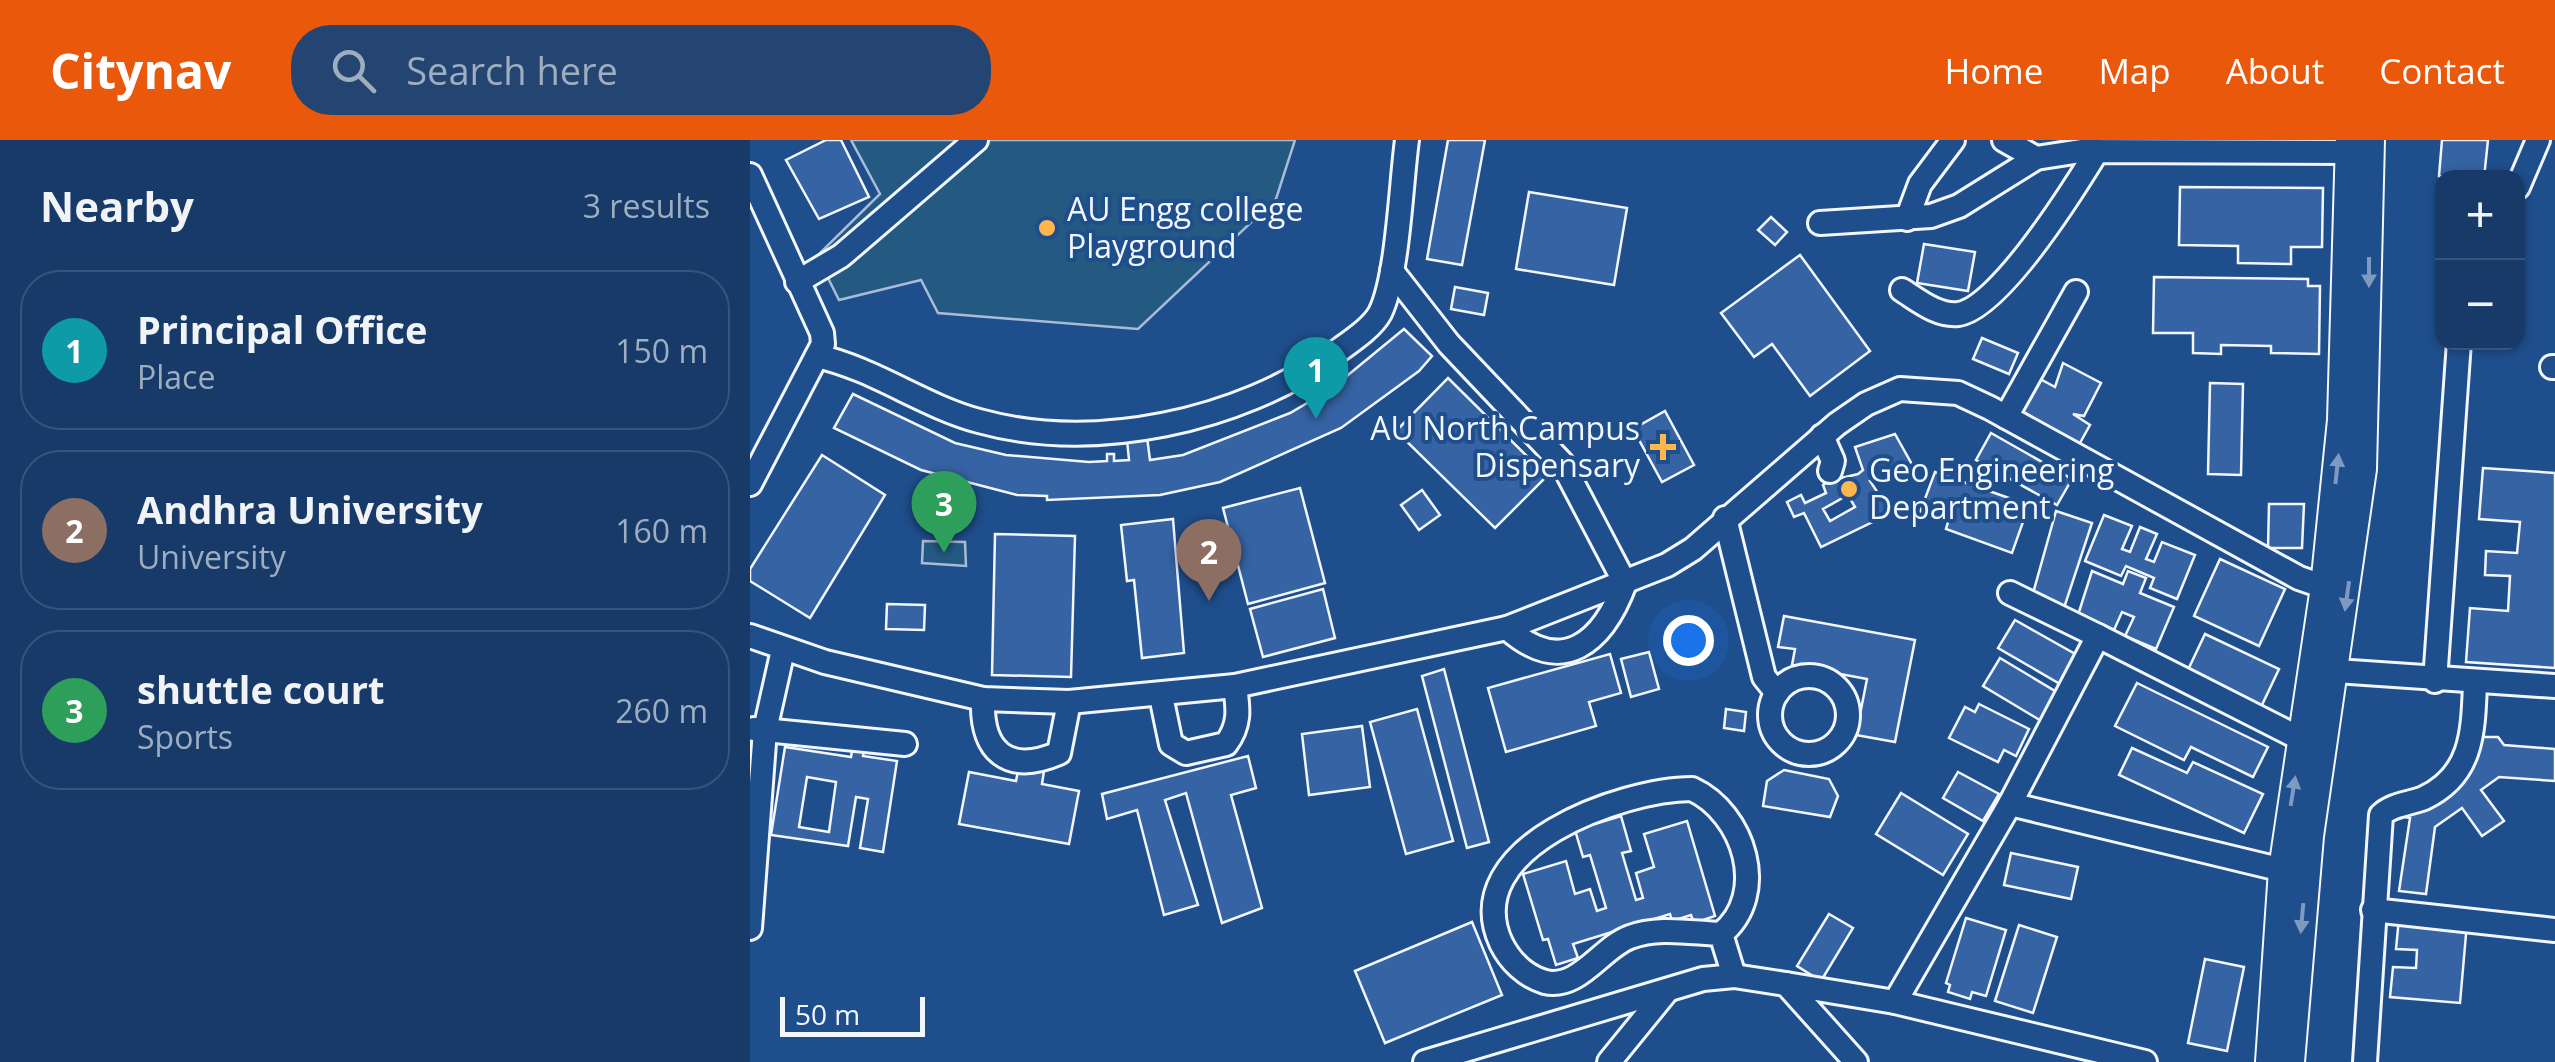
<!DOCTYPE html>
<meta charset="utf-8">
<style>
body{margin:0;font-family:"Open Sans",sans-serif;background:#244571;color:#f1f3f6}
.controls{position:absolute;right:30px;top:30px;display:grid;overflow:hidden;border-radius:20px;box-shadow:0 2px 8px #0004}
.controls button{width:90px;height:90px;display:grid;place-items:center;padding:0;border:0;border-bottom:2px solid #36547d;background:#173a69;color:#f1f3f6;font:50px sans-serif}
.scale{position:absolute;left:30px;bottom:25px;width:145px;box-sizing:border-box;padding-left:10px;border:5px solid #f2f6ff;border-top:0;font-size:28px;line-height:35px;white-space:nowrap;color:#f2f6ff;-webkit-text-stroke:8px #1f4e8c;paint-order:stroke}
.you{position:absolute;left:938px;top:500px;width:35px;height:35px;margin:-25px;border:8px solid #fff;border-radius:50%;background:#1a73e8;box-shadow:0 0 0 15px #1a73e833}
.badge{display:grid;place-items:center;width:65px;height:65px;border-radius:50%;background:#ea580c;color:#fff;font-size:32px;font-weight:700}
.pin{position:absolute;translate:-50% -82px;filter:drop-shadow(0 2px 5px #0008)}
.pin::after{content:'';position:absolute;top:52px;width:35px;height:30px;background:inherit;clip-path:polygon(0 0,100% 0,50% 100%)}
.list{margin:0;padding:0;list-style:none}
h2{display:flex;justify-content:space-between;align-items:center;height:130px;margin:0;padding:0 40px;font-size:42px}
h2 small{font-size:32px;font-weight:400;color:#9eadc0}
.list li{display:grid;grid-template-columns:65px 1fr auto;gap:30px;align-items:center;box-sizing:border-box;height:160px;margin:0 20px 20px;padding:0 20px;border:2px solid #36547d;border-radius:40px}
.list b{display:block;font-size:38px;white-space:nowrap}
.list p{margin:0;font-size:32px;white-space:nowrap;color:#9eadc0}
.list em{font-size:32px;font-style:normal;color:#9eadc0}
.icon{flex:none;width:55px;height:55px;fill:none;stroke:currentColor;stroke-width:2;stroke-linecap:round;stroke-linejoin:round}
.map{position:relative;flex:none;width:1805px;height:922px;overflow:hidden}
header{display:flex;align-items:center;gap:60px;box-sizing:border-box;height:140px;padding:0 50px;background:#ea580c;color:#fff}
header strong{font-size:48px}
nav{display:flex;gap:55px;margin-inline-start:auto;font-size:35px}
.search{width:700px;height:90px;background:#244571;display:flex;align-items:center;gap:25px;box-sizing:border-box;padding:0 35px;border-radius:40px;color:#9eadc0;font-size:38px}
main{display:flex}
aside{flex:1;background:#173a69}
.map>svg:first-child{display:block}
.green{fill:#245a82;stroke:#a8bbd7;stroke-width:2.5}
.building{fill:#3563a3;stroke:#f2f6ff;stroke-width:2.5;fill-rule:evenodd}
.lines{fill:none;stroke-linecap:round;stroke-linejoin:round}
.minor-casing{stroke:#f2f6ff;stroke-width:28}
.major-casing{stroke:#f2f6ff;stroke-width:32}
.minor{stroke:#1f4e8c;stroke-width:22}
.major{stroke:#1f4e8c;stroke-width:28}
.oneway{fill:#7e9ac0}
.poi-dot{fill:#ffb74d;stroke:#1f4e8c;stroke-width:4}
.labels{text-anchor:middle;stroke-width:8;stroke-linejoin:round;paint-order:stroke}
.poi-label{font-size:32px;fill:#f2f6ff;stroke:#1f4e8c;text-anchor:start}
</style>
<header>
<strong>Citynav</strong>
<div class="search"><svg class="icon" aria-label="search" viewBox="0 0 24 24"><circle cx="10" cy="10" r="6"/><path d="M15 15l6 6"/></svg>Search here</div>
<nav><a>Home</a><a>Map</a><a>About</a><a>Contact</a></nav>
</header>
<main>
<aside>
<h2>Nearby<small>3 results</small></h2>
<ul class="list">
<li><span class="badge" style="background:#0f9aa8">1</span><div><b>Principal Office</b><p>Place</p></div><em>150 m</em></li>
<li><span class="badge" style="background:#8d6e63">2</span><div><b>Andhra University</b><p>University</p></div><em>160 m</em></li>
<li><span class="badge" style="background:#2e9e5b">3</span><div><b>shuttle court</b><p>Sports</p></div><em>260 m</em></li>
</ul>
</aside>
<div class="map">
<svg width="1805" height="922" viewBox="0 0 1805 922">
<rect width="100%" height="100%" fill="#1f4e8c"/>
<g class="green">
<path d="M101 0H545L526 59 388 189 188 173 171 140 89 160 67 116 130 54Z"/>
<path d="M173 401 215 402 216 426 172 423Z"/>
</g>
<g class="building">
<path d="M76 0H91L119 57 69 79 36 20Z"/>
<path d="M698 0H735L712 125 677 119Z"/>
<path d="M1692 0H1738L1734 38 1689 36Z"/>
<path d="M1430 47 1573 48 1572 107H1541V124L1488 123V106L1429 105Z"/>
<path d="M779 52 877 68 864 145 766 129Z"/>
<path d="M1021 77 1037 92 1025 105 1008 90Z"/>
<path d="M1174 104 1225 112 1218 151 1167 143Z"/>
<path d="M1050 115 1120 211 1060 256 1022 204 1004 217 971 173Z"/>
<path d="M1404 137 1558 139V146H1570L1569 214 1521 213V206L1471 205V214L1443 213V193H1403Z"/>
<path d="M705 147 738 153 734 175 701 169Z"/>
<path d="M654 189 682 216 669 231 591 288 470 342 410 355 297 360V356L267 355 171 330 84 288 103 254 205 303 256 315 339 322 357 321V314H364V321L379 320 377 300 397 297 400 320 433 315 540 273 581 249Z"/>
<path d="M1232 198 1268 213 1259 234 1223 219Z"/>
<path d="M1313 223 1351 243 1334 276 1323 274 1340 285 1326 310 1268 278 1290 239 1305 247Z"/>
<path d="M698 238 797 336 745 388 646 291Z"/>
<path d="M1460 243 1493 244 1491 335 1458 334Z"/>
<path d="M915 271 944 325 912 342 883 289Z"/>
<path d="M1241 293 1322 339 1307 365 1226 320Z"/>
<path d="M1145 294 1164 328 1147 337 1142 328 1120 341 1141 373 1071 407 1054 373 1044 377 1037 362 1051 355 1055 363 1076 353 1073 345 1079 341 1108 334 1113 330 1105 307ZM1098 355 1105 367 1080 381 1073 369Z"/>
<path d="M72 315 135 355 60 478 0 441V429Z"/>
<path d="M1733 328 1805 333V528L1716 522 1720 468 1758 471 1760 436 1735 435 1736 411 1767 413 1770 382 1729 379Z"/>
<path d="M1185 332 1279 365 1262 413 1196 389 1198 382 1170 372Z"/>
<path d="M550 348 575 443 498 464 473 368Z"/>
<path d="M672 350 690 375 669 390 651 365Z"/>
<path d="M1519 364H1554L1552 408H1518Z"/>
<path d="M1306 371 1342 383 1314 468 1282 457Z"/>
<path d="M1354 375 1382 386 1372 409 1380 412 1390 387 1407 394 1396 419 1404 422 1412 402 1445 415 1427 459 1400 448 1404 438 1376 426 1371 436 1335 421Z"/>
<path d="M423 379 434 513 392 518 384 440 377 441 371 385Z"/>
<path d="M245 394 325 396 321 537 242 535Z"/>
<path d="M1470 419 1535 449 1509 506 1444 476Z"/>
<path d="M1342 431 1373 444 1378 431 1396 438 1390 453 1424 467 1406 509 1375 496 1384 477 1372 472 1364 490 1328 475Z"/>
<path d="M573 449 585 498 513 517 500 469Z"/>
<path d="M137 464 175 465 174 490 136 489Z"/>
<path d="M1034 476 1165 500 1145 602 1106 595 1117 539 1042 525 1045 509 1028 507Z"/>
<path d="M1265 480 1327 515 1310 544 1248 508Z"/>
<path d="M1455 494 1529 529 1511 567 1437 532Z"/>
<path d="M899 512 909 549 881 557 871 519Z"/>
<path d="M860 514 871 553 839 562 846 586 756 612 738 548Z"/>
<path d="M1250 518 1310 554 1293 582 1233 546Z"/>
<path d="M694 529 739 702 717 708 672 536Z"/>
<path d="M1387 543 1518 607 1503 637 1441 607 1434 620 1365 586Z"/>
<path d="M1229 564 1279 589 1266 616 1254 610 1248 622 1199 598 1215 567 1225 572Z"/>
<path d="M667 569 703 701 656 714 620 582Z"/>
<path d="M976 569 996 572 994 591 974 588Z"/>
<path d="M612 586 620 647 559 655 552 594Z"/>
<path d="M1730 597H1748L1754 605 1805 609V641L1749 637 1731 650 1754 681 1732 696 1712 668 1685 687 1676 754 1649 751 1660 678 1648 676 1684 658Z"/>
<path d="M104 599 116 600 113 616 147 621 133 712 110 708 118 659 106 657 98 706 21 695 35 607 101 617ZM57 637 86 642 79 692 49 687Z"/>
<path d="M1382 608 1437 633 1443 622 1513 654 1494 693 1369 635Z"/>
<path d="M498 616 506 648 481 655 512 768 472 783 436 653 415 660 448 765 414 775 387 670 357 679 352 654Z"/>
<path d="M269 626 294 631 292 644 329 651 319 704 209 684 219 632 266 641Z"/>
<path d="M1034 630 1079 639 1088 656 1080 677 1013 666 1017 641Z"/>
<path d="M1208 632 1249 654 1233 681 1193 658Z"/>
<path d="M1151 653 1218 694 1193 735 1126 694Z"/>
<path d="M871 676 881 711 872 713 886 760 893 758 886 733 904 727 894 694 937 681 965 776 944 783 941 775 922 781 920 774 823 804 828 818 806 825 798 799 793 800 773 734 816 721 825 754 840 749 847 771 856 768 840 715 833 717 825 690Z"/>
<path d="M1261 713 1328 727 1321 759 1254 745Z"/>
<path d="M1079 774 1103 788 1071 841 1047 826Z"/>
<path d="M1216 778 1256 790 1236 856 1222 852 1220 859 1198 852 1200 845 1196 843Z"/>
<path d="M1649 778 1717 783 1710 863 1640 857 1643 827 1666 828 1667 810 1646 809Z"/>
<path d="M722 782 752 855 635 903 605 831Z"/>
<path d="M1269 785 1307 797 1283 873 1245 861Z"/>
<path d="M1455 819 1494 827 1477 911 1438 903Z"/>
</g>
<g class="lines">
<defs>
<g id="minor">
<path d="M1254 0 1286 18"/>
<path d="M0 35 72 193 73 204 0 344"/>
<path d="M1768 47 1788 0"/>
<path d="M1157 79 1170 44 1203 0"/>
<path d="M1070 83 1181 76 1209 66 1286 18 1331 11 1600 12"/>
<path d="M642 131 699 204 812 323 875 443C853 502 813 538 757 488"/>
<path d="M47 142 91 116 226 0"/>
<path d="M1152 150C1168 160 1187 176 1208 174 1249 169 1325 47 1347 11"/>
<path d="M67 216C125 229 173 266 229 281 345 313 489 281 585 213 600 202 622 188 630 173 648 137 651 43 657 0"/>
<path d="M1802 227H1805"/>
<path d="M1256 277 1326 152"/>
<path d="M1072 296 1083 321 1080 331"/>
<path d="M975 378 1014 537 1027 553"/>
<path d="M1260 453 1348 496"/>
<path d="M0 496 75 522 233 559 319 562 485 546 757 488 917 425 943 409 1087 284 1116 264 1150 249 1208 253 1240 268 1549 438 1575 447"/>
<path d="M1586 531 1805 546"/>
<circle cx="1059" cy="575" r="39"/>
<path d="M1685 541 1709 202"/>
<path d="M411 556 421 604 436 613 476 604C491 584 488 568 485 546"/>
<path d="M233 559C231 612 258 635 309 613L319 562"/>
<path d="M4 589 155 604"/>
<path d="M1260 664 1533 730"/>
<path d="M1623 770 1805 790"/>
<path d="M0 788 15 590 33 510"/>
<path d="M971 794C1020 754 994 673 942 649 873 649 707 707 751 803 760 821 775 836 795 842 829 850 852 807 880 797 908 786 942 793 971 794L984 836"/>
<path d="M675 922 953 839 984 836 1036 844"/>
<path d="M859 922 916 852"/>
<path d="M1106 922 1036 844 1145 862"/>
<path d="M1395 922 1145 862 1260 664 1348 496 1551 599"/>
<path d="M1615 922 1631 675C1643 664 1659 664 1674 658 1723 635 1723 591 1725 544"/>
</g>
<g id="major">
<path d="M1520 922 1533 730 1575 447 1592 280 1600 0"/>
<path d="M1540 922 1559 696 1612 329 1620 0"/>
</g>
</defs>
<use href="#minor" class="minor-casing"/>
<use href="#major" class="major-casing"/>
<use href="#minor" class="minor"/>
<use href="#major" class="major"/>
</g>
<defs><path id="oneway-solid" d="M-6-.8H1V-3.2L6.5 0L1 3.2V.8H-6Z" transform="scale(2.5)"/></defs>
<g class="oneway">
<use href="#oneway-solid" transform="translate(1619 132) rotate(90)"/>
<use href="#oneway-solid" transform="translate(1587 329) rotate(-84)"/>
<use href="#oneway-solid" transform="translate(1597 456) rotate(98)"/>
<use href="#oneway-solid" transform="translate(1543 651) rotate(-81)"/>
<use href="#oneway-solid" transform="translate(1552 778) rotate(95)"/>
</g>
<g class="poi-dot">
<circle cx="297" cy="88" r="10"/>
<path d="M908 292h10v10h10v10h-10v10h-10v-10h-10v-10h10z"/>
<circle cx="1099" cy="349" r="10"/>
</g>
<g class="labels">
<g class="poi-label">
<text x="317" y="81">AU Engg college<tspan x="317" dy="37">Playground</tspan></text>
<text x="890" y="300" text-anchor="end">AU North Campus<tspan x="890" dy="37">Dispensary</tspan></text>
<text x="1119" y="342">Geo Engineering<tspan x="1119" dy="37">Department</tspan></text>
</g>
</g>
</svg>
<div class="controls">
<button>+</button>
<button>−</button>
</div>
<div class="scale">50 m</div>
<div class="you"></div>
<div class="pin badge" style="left:566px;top:279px;background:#0f9aa8">1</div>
<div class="pin badge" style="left:459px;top:461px;background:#8d6e63">2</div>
<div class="pin badge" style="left:194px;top:413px;background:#2e9e5b">3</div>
</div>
</main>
